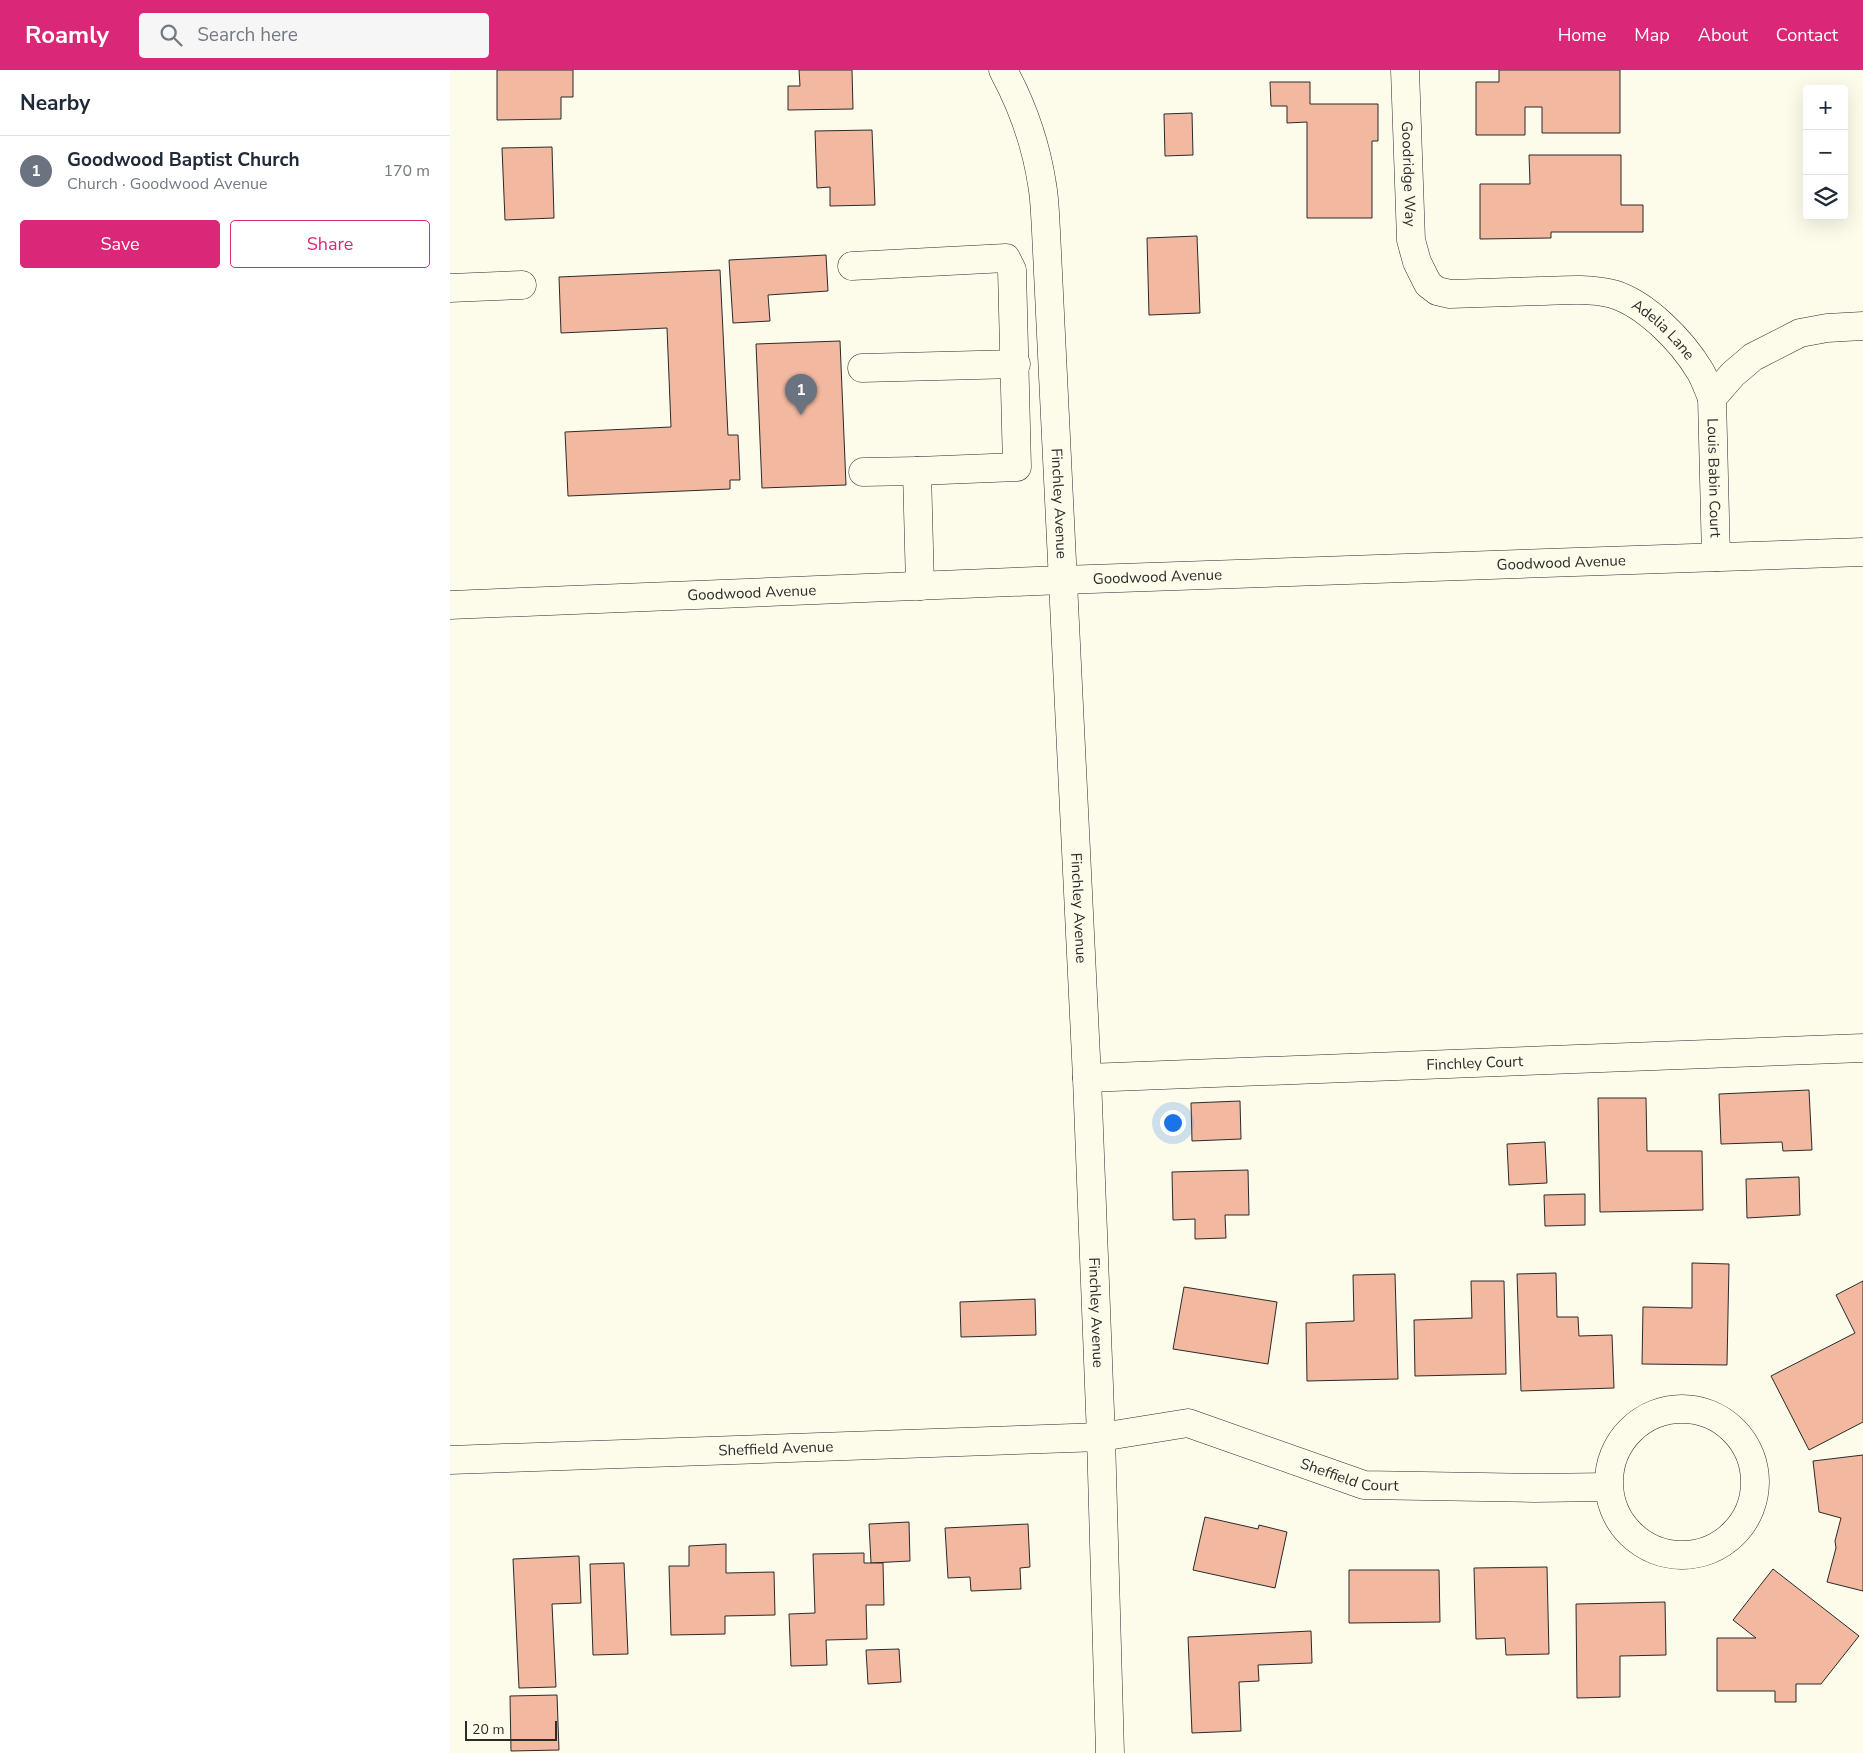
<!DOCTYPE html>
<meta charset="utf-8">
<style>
body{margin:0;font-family:"Nunito Sans",sans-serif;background:#f6f6f7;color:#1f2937}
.controls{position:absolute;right:15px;top:15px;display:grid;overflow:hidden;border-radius:5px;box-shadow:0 5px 20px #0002}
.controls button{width:45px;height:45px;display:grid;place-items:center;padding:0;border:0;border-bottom:1px solid #e0e1e3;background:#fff;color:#1f2937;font:25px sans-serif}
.scale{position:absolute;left:15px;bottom:12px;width:92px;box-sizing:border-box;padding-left:5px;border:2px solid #2b2b2b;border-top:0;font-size:14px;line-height:18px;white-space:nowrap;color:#2b2b2b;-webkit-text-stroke:4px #fdfbea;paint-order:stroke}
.you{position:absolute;left:722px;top:1052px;width:18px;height:18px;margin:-12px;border:4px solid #fff;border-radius:50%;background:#1a73e8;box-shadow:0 0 0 8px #1a73e833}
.badge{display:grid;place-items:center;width:32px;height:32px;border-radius:50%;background:#db2777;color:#fff;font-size:16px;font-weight:700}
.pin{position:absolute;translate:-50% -41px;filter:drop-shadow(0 1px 2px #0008)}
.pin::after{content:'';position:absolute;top:26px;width:18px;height:15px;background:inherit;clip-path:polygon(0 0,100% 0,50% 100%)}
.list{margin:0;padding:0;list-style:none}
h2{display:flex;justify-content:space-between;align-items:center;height:65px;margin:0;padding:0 20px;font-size:21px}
h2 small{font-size:16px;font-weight:400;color:#747a83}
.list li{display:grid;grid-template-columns:32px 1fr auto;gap:15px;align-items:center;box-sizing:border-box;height:70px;padding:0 20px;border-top:1px solid #e0e1e3}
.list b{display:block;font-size:19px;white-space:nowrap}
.list p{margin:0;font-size:16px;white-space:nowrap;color:#747a83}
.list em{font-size:16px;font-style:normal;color:#747a83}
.actions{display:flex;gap:10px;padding:15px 20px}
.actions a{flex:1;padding:11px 0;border:1px solid #db2777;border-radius:5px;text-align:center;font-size:18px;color:#db2777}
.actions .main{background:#db2777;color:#fff}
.icon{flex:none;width:28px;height:28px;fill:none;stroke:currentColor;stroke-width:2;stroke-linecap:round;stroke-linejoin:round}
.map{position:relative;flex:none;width:1413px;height:1683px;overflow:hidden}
header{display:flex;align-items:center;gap:30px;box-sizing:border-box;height:70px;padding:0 25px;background:#db2777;color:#fff}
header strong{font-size:24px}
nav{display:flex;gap:28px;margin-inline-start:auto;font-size:18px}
.search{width:350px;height:45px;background:#f6f6f7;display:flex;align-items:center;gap:12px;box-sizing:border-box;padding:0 18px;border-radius:5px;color:#747a83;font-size:19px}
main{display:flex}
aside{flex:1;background:#fff}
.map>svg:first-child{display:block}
.building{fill:#f2b8a0;stroke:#2b2b2b}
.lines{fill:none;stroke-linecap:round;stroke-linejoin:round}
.minor-casing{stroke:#2b2b2b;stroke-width:29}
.minor{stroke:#fdfbea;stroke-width:28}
.labels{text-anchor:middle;stroke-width:4;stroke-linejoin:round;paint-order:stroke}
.street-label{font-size:15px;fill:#2b2b2b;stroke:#fdfbea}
</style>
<header>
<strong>Roamly</strong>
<div class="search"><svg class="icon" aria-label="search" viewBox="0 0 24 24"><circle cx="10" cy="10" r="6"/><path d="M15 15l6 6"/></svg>Search here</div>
<nav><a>Home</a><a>Map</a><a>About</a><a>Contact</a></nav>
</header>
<main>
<aside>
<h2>Nearby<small></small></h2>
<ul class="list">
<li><span class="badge" style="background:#6b7280">1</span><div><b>Goodwood Baptist Church</b><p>Church · Goodwood Avenue</p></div><em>170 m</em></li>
</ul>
<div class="actions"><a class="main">Save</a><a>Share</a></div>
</aside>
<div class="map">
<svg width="1413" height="1683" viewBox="0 0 1413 1683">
<rect width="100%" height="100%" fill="#fdfbea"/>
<g class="building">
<path d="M47 0H123V27H111V49L47 50Z"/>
<path d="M349 0H402L403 39 338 40V16H350Z"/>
<path d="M1049 0H1170V63H1092V37H1075V65H1026V12H1049Z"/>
<path d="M820 12H860V34H928V71H922V148H857V52L837 53V36H821Z"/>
<path d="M742 43 743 85 715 86 714 44Z"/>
<path d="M422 60 425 135 380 136V117L367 118 365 61Z"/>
<path d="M102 77 104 148 55 150 52 78Z"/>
<path d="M1079 85H1171V135H1193V162H1101V168L1030 169V114H1080Z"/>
<path d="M747 166 750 243 699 245 697 168Z"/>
<path d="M376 185 378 221 318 225 320 251 283 253 279 190Z"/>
<path d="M270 200 278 365H288L290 410H280V419L118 426 115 362 221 357 217 258 111 263 109 207Z"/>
<path d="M390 271 396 415 312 418 306 274Z"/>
<path d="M1359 1020 1362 1080 1333 1081 1332 1072 1271 1074 1269 1024Z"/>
<path d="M1148 1028H1196L1197 1081H1252L1253 1140 1150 1142Z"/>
<path d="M790 1031 791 1069 742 1071 741 1033Z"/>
<path d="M1095 1072 1097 1113 1059 1115 1057 1074Z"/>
<path d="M798 1100 799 1145H775L776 1168 745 1169V1149L723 1150 722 1102Z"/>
<path d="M1349 1107 1350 1145 1297 1148 1296 1109Z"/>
<path d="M1135 1124V1155L1095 1156 1094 1125Z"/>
<path d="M1242 1193 1279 1194 1277 1295 1192 1294 1193 1237 1242 1238Z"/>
<path d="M1106 1203 1107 1247H1128L1129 1266 1162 1265 1164 1318 1071 1321 1067 1204Z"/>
<path d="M945 1204 948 1309 857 1311 856 1253 904 1251 903 1205Z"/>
<path d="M1021 1211H1054L1056 1304 965 1306 964 1250 1022 1248Z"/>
<path d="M1413 1211V1352L1359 1380 1321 1306 1405 1263 1386 1225Z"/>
<path d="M734 1217 827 1232 818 1294 723 1279Z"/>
<path d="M585 1229 586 1265 511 1267 510 1232Z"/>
<path d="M1413 1385V1521L1377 1512 1386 1478 1385 1471 1391 1448 1369 1442 1363 1391Z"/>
<path d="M755 1447 808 1459 809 1455 837 1462 825 1518 743 1500Z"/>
<path d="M459 1452 460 1491 421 1493 419 1454Z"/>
<path d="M578 1454 580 1497 570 1498 571 1519 521 1521 520 1507 498 1508 495 1458Z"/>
<path d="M276 1474V1503L324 1502 325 1545 275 1546V1564L221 1565 219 1496H239V1476Z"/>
<path d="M414 1483V1493H433L434 1535H416L417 1569 376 1570 377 1595 341 1596 339 1544 365 1543 363 1484Z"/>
<path d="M129 1486 131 1533 102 1534 106 1617 69 1618 63 1489Z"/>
<path d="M174 1493 178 1584 143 1585 140 1494Z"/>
<path d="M1097 1497 1099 1584 1056 1585 1055 1568 1026 1569 1024 1498Z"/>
<path d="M1323 1499 1409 1566 1371 1614H1346V1632H1325V1621H1267V1568H1306L1283 1550Z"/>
<path d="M899 1500H989L990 1552 899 1553Z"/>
<path d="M1215 1532 1216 1585 1170 1586V1627L1127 1628 1126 1534Z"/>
<path d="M861 1561 862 1593 808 1595 809 1611 789 1612 791 1661 742 1663 738 1567Z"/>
<path d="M449 1579 451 1612 418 1614 416 1580Z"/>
<path d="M107 1625 109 1680 61 1681 60 1626Z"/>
</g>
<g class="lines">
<defs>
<g id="minor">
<path id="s1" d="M553 0C572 35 586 75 592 114 595 130 595 146 596 161L637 1008 651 1367 660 1683"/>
<path id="s2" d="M955 0 961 170 967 192 978 214 987 221 1000 224C1030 223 1061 222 1091 221 1115 220 1140 218 1163 224 1196 234 1232 271 1250 301 1255 309 1258 319 1262 328L1283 304 1303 287 1350 263 1377 258 1413 256"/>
<path d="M402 196 556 188 562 200 567 397 467 401 470 516"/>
<path d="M0 218 72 215"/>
<path d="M412 298 566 294"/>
<path id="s3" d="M1262 328 1266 487"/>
<path d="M413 402 467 401"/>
<path id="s4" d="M0 535 612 510 1413 482"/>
<path id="s5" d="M637 1008 1413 978"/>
<circle cx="1232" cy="1412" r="73"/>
<path id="s6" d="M0 1390 651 1367 738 1353 914 1415 1084 1418 1157 1417"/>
</g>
</defs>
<use href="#minor" class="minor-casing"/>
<use href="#minor" class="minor"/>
</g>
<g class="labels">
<g class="street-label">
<text dy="5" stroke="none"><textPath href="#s2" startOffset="104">Goodridge Way</textPath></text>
<text dy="5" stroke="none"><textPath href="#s2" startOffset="468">Adelia Lane</textPath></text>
<text dy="5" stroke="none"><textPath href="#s3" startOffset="80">Louis Babin Court</textPath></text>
<text dy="5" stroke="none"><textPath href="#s1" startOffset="441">Finchley Avenue</textPath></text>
<text dy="5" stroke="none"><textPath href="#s4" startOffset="1112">Goodwood Avenue</textPath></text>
<text dy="5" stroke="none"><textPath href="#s4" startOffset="708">Goodwood Avenue</textPath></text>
<text dy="5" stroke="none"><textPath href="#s4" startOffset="302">Goodwood Avenue</textPath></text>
<text dy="5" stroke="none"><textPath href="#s1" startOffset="846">Finchley Avenue</textPath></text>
<text dy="5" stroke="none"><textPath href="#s5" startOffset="388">Finchley Court</textPath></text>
<text dy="5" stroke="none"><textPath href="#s1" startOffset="1251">Finchley Avenue</textPath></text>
<text dy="5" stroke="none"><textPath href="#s6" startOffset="326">Sheffield Avenue</textPath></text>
<text dy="5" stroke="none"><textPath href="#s6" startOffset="910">Sheffield Court</textPath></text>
</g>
</g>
</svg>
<div class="controls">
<button>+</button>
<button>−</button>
<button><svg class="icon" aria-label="layers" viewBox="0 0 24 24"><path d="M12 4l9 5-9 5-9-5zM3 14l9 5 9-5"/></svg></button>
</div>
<div class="scale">20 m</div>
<div class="you"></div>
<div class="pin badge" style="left:351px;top:345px;background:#6b7280">1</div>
</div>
</main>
